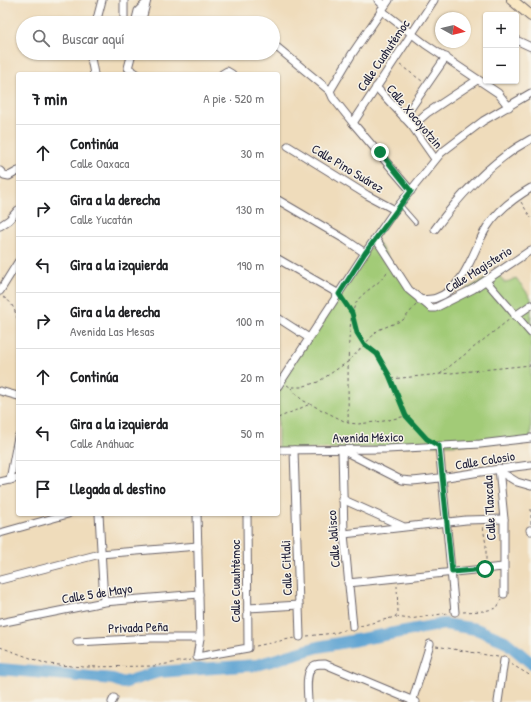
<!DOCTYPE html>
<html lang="es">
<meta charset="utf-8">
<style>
body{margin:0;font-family:"Patrick Hand",sans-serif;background:#f6f6f6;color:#202124}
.controls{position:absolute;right:12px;top:12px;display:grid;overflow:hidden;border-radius:4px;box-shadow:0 1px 3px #0004}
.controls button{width:36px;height:36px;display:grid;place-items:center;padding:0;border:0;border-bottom:1px solid #e0e0e0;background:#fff;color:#202124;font:20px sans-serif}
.compass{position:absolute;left:435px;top:12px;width:36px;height:36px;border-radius:50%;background:#fff;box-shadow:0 1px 3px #0004;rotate:98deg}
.stop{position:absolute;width:12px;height:12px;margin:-9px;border:3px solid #0b8043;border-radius:50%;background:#fff}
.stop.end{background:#0b8043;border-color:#fff;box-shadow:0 1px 4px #0008}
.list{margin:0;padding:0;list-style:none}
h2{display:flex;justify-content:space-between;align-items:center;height:52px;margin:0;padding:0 16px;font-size:17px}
h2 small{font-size:13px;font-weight:400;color:#757577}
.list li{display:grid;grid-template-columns:26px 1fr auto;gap:12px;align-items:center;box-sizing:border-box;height:56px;padding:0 16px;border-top:1px solid #e0e0e0}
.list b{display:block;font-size:15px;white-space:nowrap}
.list p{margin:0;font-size:13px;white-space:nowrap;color:#757577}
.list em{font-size:13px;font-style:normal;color:#757577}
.icon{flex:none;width:22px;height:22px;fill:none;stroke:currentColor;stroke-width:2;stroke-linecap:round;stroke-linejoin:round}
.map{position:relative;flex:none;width:531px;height:702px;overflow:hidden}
.search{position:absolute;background:#fff;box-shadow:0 1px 3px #0004;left:16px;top:16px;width:264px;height:44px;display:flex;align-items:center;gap:10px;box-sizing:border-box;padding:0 14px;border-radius:22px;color:#757577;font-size:15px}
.panel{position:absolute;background:#fff;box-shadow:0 1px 3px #0004;left:16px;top:72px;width:264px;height:444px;border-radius:4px}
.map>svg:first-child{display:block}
.grass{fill:#a2cb77;stroke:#627659}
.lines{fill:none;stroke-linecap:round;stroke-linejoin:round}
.river{stroke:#5da3d2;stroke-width:12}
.service-casing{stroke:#6a6368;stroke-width:5.5}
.minor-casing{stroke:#6a6368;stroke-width:9}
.secondary-casing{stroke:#6a6368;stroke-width:12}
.path{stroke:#6a6368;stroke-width:1;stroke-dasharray:3 3;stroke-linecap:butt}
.service{stroke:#fff;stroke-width:3.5}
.minor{stroke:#fff;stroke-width:7}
.secondary{stroke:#f9e7c3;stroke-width:10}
.route{stroke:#0b8043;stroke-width:5}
.labels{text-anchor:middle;stroke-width:3;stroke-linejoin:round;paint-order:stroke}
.street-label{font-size:13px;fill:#22223b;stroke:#f7f3e8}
</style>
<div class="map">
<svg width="531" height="702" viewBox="0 0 531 702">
<rect width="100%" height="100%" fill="#f7f3e8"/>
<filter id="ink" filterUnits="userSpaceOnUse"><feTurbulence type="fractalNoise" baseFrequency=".025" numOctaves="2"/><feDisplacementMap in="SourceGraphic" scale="8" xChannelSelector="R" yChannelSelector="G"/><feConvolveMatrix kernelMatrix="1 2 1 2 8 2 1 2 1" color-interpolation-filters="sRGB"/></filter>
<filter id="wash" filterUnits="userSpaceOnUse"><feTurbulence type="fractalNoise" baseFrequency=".012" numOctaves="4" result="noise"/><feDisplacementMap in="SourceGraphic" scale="16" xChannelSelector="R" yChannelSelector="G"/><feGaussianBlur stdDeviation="0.9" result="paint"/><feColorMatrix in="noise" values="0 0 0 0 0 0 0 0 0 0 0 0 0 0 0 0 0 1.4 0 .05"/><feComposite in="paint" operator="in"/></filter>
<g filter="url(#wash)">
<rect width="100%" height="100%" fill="#efdcbb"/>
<path class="grass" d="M376 239 409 290 431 308 497 273 505 283 516 278 531 298V438L480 444 278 450V386Z"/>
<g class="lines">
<path class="river" d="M0 669 113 679 123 683 158 672 257 665 318 647 444 624 476 629 505 641 531 663"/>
</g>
</g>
<g filter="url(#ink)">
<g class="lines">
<defs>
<g id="service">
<path d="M152 53 156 55"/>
<path d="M400 205 415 222"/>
</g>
<g id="minor">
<path d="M124 0V23"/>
<path d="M378 0 384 6"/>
<path d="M389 0 352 54 330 91 333 98 353 123 411 191"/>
<path d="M381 10 425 44 498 93 509 107"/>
<path d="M96 23 102 0"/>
<path d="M135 23 138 11 144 5"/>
<path d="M141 23 147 0"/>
<path d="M516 40 531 47"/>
<path d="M273 44 330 91"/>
<path d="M90 53 94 74"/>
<path d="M132 53 128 68 137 74"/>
<path d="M222 74 227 71 232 74"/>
<path d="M376 87 412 126 435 159"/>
<path d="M404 118 446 57"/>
<path d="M353 123 434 0"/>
<path d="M412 126 427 113 477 80"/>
<path d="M288 146 367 195 395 210"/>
<path d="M0 171 4 175 9 176 18 171"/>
<path d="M278 200 346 240 365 253"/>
<path d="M0 226 9 220 18 210"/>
<path d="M435 229C460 195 494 159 531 139"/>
<path d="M376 239 409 290 431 308H435L473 289 531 250"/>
<path d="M278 259 339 294"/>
<path d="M486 281 531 333"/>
<path d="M0 291 18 262"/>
<path d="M420 300C425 299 431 300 436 298 466 288 472 251 487 227 498 210 514 198 531 188"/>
<path d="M515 316 531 305"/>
<path d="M278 318 309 338"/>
<path d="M278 386 365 253 395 210 441 153 483 121 531 93"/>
<path d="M0 391 18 396"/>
<path d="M439 446 455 612"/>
<path d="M278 450 387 449 480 444 531 438"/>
<path d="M294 450 300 637"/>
<path d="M499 468 504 519V594"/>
<path d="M499 471 517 482 531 486"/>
<path d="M10 480 18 437"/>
<path d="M0 482 18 478"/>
<path d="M342 499 402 526"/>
<path d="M99 514 104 602"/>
<path d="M197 514 200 638 197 657 248 648 247 514"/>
<path d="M530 530 531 531"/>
<path d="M0 533 68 514"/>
<path d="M344 534 466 520 504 519"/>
<path d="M0 580 100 554 198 546"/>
<path d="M348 583 503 567"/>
<path d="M248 608 299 605"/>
<path d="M0 623 104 602 199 594"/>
<path d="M353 627 344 534 342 450 401 480 412 481C452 478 491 469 531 465"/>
<path d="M77 642 151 638H200"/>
<path d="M112 702 114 698"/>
<path d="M308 702C308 693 304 670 315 665 318 664 322 664 325 664L416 702"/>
<path d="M412 702 430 644"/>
<path d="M498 702 504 660"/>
</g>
<path id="secondary" d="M512 0 531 16"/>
</defs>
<use href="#service" class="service-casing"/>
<use href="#minor" class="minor-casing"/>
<use href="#secondary" class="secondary-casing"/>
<g class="path">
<path d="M400 65 422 81"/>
<path d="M278 140 282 143"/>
<path d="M521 202 531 218"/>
<path d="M3 297C13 302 15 311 18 321"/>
<path d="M343 300 352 313 357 333 365 344 377 354 389 375 406 416 428 440"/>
<path d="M440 374 510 319"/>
<path d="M391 379 531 365"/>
<path d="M287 385 290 387H301L318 382 349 361 378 330 403 320 416 305"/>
<path d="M291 388 302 400 348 423 358 424 384 421 406 416"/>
<path d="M278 418 310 404"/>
<path d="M348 423C349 396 345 323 356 303 363 290 381 285 388 270"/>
<path d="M531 524V506"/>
<path d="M483 527 486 545V561"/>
<path d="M463 612 484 611 497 608 501 600"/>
<path d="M396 617 410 619 448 613"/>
<path d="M360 626 395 617 398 612 397 586"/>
<path d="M307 636 335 633 347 629"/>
<path d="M256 646 294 638"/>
<path d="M436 646 498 657"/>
<path d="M0 647 47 664 84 667 154 666 191 660"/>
<path d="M511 664 531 676"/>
</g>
<use href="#service" class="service"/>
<use href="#minor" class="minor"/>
<use href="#secondary" class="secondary"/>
</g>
</g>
<g class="lines" filter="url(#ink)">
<path class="route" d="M380 152 411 191 365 253 339 294 352 313 357 333 364 344 377 354 389 375 406 416 427 439 439 446 452 572 485 569"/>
</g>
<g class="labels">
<g class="street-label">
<text transform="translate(383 55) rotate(-56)" y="5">Calle Cuahutémoc</text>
<text transform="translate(415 116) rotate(50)" y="5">Calle Xocoyotzin</text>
<text transform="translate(348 168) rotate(31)" y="5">Calle Pino Suárez</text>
<text transform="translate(478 269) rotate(-32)" y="5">Calle Magisterio</text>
<text transform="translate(368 437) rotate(-1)" y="5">Avenida México</text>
<text transform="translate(485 460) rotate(-9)" y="5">Calle Colosio</text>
<text transform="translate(489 508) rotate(-93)" y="5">Calle Tlaxcala</text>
<text transform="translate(333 539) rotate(-94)" y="5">Calle Jalisco</text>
<text transform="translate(286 568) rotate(-92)" y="5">Calle Citlali</text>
<text transform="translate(235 581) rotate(-90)" y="5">Calle Cuauhtémoc</text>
<text transform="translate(97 593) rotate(-9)" y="5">Calle 5 de Mayo</text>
<text transform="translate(138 627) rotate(-2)" y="5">Privada Peña</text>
</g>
</g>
</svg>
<div class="controls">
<button>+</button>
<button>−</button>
</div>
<svg class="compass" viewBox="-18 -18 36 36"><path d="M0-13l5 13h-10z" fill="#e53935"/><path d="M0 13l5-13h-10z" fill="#757577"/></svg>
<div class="stop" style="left:485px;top:569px"></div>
<div class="stop end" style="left:380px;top:152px"></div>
<div class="search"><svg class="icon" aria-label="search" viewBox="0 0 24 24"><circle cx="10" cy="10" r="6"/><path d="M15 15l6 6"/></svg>Buscar aquí</div>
<section class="panel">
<h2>7 min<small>A pie · 520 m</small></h2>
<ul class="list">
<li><svg class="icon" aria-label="ahead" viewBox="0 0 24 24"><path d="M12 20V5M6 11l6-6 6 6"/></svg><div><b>Continúa</b><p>Calle Oaxaca</p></div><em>30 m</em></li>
<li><svg class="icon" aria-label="right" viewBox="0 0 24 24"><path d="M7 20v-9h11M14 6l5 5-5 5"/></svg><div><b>Gira a la derecha</b><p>Calle Yucatán</p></div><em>130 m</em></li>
<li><svg class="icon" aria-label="left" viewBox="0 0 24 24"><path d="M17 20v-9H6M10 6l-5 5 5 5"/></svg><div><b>Gira a la izquierda</b></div><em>190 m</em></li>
<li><svg class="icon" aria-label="right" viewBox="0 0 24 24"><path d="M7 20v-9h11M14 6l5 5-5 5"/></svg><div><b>Gira a la derecha</b><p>Avenida Las Mesas</p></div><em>100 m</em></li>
<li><svg class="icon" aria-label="ahead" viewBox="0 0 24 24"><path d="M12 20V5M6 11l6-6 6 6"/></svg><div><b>Continúa</b></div><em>20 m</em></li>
<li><svg class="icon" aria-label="left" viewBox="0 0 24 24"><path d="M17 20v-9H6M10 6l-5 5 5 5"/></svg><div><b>Gira a la izquierda</b><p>Calle Anáhuac</p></div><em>50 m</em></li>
<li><svg class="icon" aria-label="arrive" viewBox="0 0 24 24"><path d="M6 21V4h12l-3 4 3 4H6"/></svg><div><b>Llegada al destino</b></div></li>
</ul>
</section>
</div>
